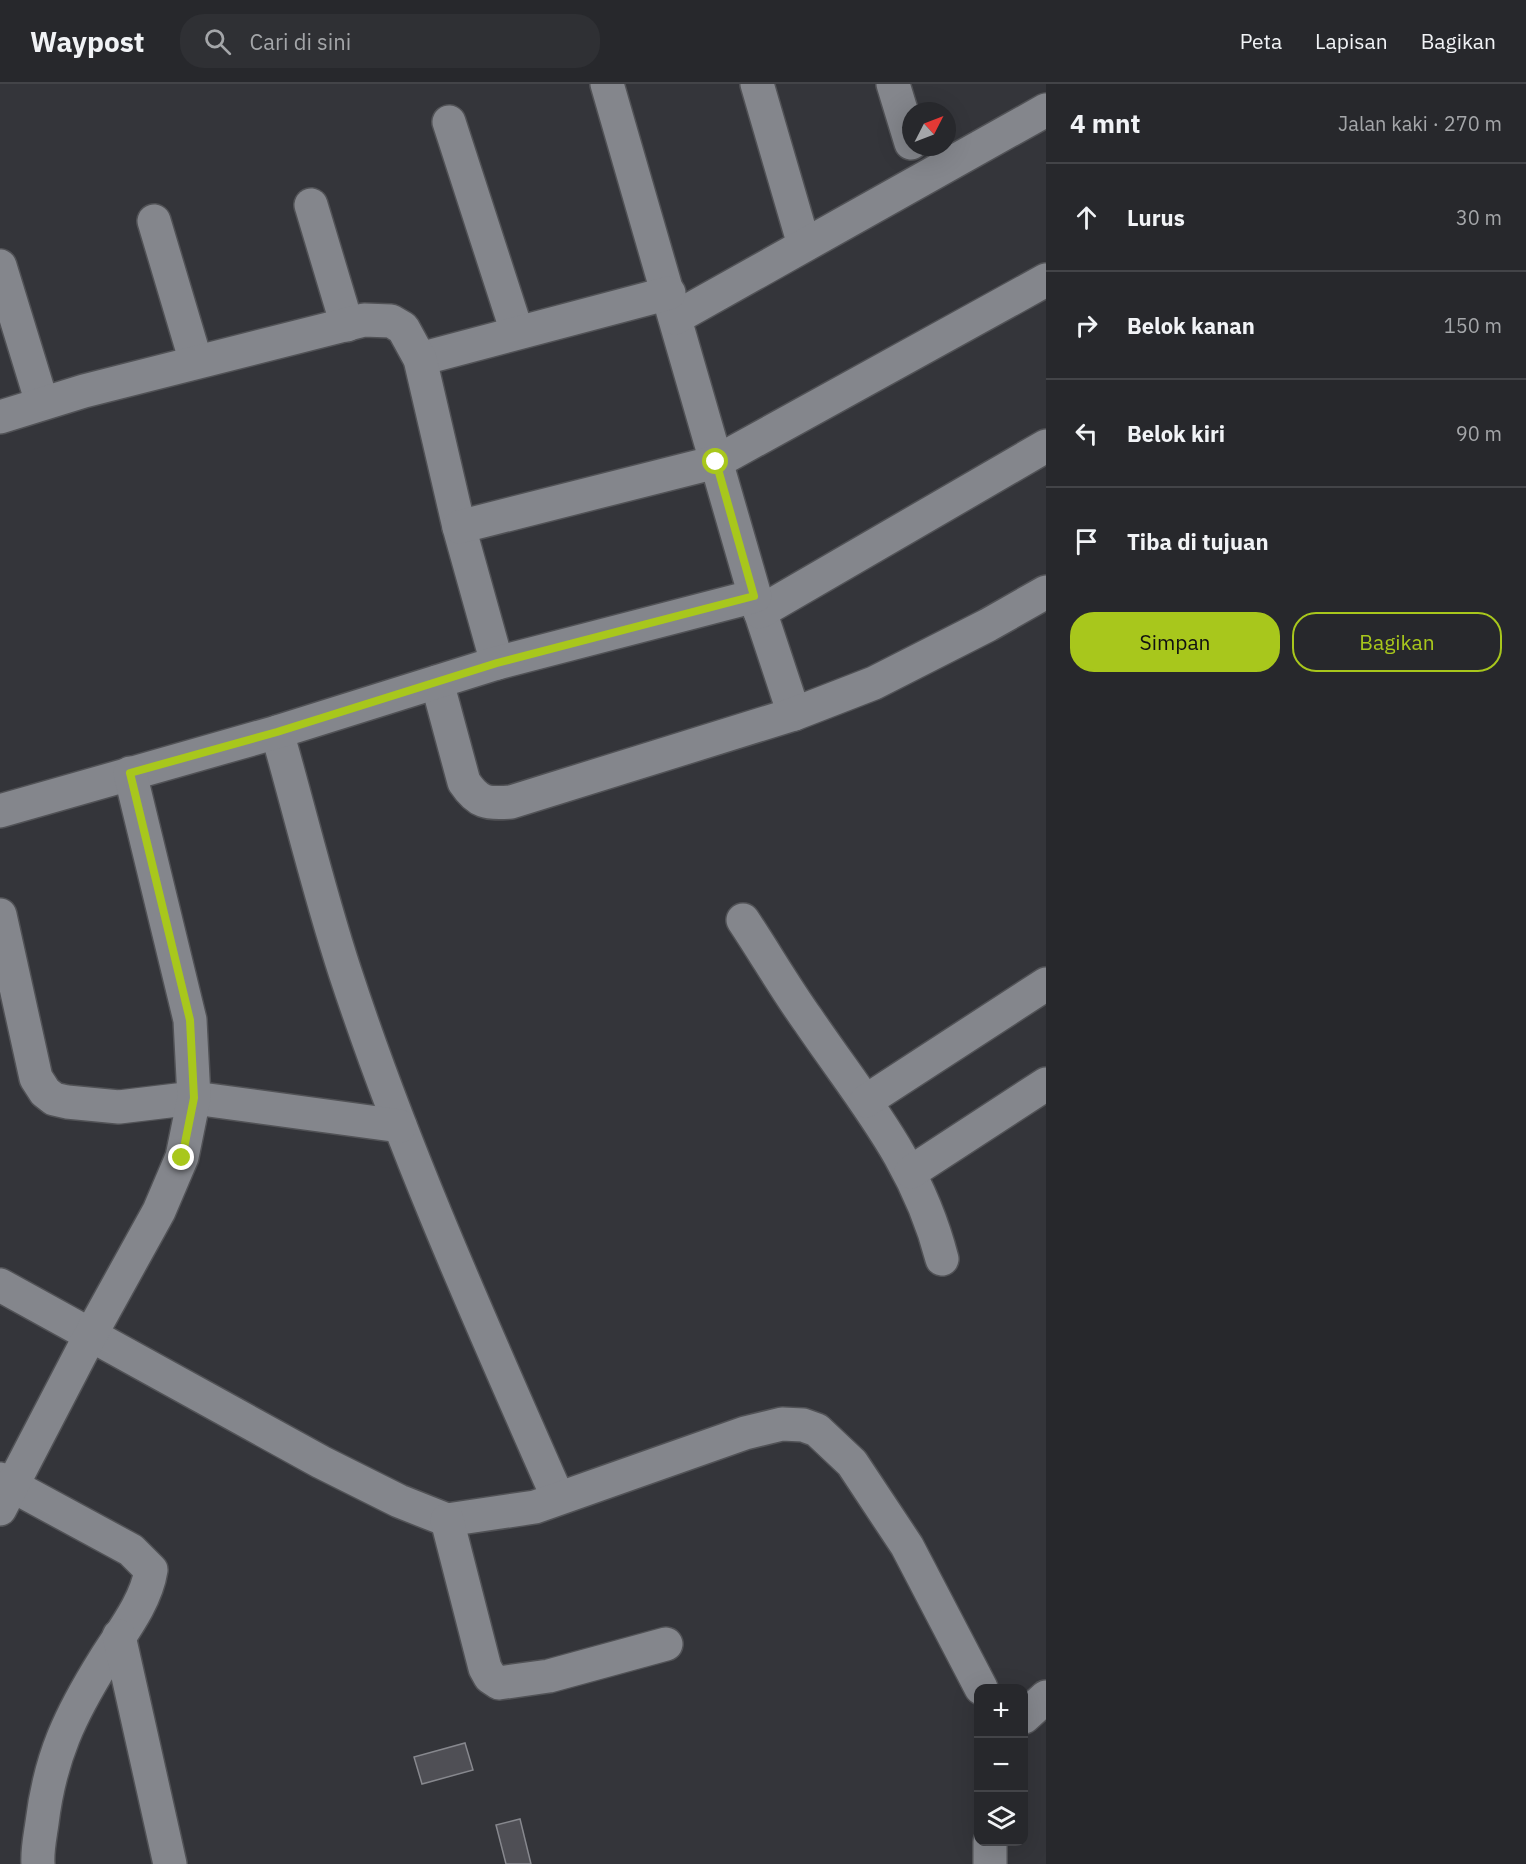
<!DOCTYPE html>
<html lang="id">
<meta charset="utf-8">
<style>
body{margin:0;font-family:"IBM Plex Sans",sans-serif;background:#2f3034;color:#f1f3f6}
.controls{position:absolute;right:18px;bottom:18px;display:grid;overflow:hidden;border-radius:12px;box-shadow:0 6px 24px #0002}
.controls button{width:54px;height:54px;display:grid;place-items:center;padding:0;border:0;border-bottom:2px solid #434448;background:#27282c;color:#f1f3f6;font:30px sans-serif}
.compass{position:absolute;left:902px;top:18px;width:54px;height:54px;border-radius:50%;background:#27282c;box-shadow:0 6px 24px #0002;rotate:48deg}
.stop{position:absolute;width:18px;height:18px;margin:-14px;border:4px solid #a8c71c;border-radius:50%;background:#fff}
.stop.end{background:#a8c71c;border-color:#fff;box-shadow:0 2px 6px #0008}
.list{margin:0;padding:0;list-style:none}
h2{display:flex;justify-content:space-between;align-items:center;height:78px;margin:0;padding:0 24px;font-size:26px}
h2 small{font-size:20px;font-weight:400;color:#a4a6a9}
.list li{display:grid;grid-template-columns:39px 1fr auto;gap:18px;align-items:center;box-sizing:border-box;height:108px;padding:0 24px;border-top:2px solid #434448}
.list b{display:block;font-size:22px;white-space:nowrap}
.list em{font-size:20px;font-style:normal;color:#a4a6a9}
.actions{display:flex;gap:12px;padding:18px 24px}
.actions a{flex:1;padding:14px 0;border:2px solid #a8c71c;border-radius:24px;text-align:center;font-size:21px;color:#a8c71c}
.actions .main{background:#a8c71c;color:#111}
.icon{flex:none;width:33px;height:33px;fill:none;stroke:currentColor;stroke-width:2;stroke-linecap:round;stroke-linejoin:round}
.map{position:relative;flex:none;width:1046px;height:1780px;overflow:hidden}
header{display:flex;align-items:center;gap:36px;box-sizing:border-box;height:84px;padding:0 30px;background:#27282c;border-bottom:2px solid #434448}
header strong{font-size:28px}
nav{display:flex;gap:33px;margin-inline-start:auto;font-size:21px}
.search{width:420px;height:54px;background:#2f3034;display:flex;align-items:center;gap:15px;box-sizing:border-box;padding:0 21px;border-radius:24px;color:#a4a6a9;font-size:22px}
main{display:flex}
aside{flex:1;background:#27282c}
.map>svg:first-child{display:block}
.building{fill:#4f4f55;stroke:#87888e;stroke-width:1.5}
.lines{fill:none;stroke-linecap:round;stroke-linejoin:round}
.minor-casing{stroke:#515256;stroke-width:36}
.minor{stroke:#84868c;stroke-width:33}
.route{stroke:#a8c71c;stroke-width:8}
</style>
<header>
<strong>Waypost</strong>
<div class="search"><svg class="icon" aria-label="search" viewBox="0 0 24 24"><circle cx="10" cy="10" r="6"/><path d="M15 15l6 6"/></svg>Cari di sini</div>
<nav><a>Peta</a><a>Lapisan</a><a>Bagikan</a></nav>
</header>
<main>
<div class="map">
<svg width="1046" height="1780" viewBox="0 0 1046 1780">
<rect width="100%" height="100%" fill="#34353a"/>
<g class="building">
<path d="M465 1659 473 1686 422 1700 414 1673Z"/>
<path d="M520 1735 531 1780H506L496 1741Z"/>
</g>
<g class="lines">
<defs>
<g id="minor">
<path d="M607 0 755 512 794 630"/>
<path d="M757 0 804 161"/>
<path d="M893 0 911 59"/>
<path d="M449 38 517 248"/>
<path d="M311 121 347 241"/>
<path d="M154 137 196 278"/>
<path d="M0 182 42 319"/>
<path d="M675 234 1046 26"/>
<path d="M420 275 669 209"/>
<path d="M0 333 84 307 364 236 391 237 403 244 420 275 459 443 497 579"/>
<path d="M459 443 716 378 1046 196"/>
<path d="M760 528 1046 362"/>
<path d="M437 598 464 698C478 719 487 720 511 718L794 630 874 599 988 541 1046 508"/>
<path d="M277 648C300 728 319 809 345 888 404 1068 482 1241 558 1414"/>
<path d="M0 727 277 648 497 579 755 512"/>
<path d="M0 831 36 994 45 1008 54 1015 67 1018 119 1023 194 1014 400 1042"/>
<path d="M743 836C765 869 785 904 808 936 863 1017 917 1077 942 1175"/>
<path d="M866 1017 1046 900"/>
<path d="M911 1088 1046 1000"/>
<path d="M0 1201 321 1378 399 1417 447 1436 535 1423 745 1349 782 1340 803 1341 817 1346 852 1379 907 1462 981 1604"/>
<path d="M0 1395 131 1466 151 1486C146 1518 122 1548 105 1575 70 1631 50 1673 42 1739 40 1753 37 1766 38 1780"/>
<path d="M0 1425 91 1250 159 1127 182 1073 194 1014 190 936 130 689"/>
<path d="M447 1436 485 1584 490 1593 499 1599 549 1592 666 1560"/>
<path d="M119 1552 170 1780"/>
<path d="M1024 1633 1046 1613"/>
<path d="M990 1758V1780"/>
</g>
</defs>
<use href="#minor" class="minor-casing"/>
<use href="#minor" class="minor"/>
</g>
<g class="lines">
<path class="route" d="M182 1074 194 1014 190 936 130 689 277 648 497 579 754 512 716 378"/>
</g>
</svg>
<div class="controls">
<button>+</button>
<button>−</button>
<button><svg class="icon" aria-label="layers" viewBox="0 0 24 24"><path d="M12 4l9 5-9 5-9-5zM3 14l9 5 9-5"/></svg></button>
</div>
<svg class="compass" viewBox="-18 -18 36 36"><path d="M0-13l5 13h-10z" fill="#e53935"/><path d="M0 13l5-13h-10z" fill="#a4a6a9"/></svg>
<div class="stop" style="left:716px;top:378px"></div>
<div class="stop end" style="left:182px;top:1074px"></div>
</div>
<aside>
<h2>4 mnt<small>Jalan kaki · 270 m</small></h2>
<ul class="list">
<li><svg class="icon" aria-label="ahead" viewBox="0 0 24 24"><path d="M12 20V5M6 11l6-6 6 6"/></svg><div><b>Lurus</b></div><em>30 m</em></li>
<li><svg class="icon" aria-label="right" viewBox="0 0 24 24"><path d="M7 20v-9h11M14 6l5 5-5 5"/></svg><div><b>Belok kanan</b></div><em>150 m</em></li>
<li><svg class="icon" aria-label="left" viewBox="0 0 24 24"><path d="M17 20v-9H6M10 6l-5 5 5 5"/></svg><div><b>Belok kiri</b></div><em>90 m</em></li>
<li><svg class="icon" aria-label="arrive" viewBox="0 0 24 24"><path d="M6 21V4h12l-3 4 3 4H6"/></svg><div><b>Tiba di tujuan</b></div></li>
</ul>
<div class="actions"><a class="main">Simpan</a><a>Bagikan</a></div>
</aside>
</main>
